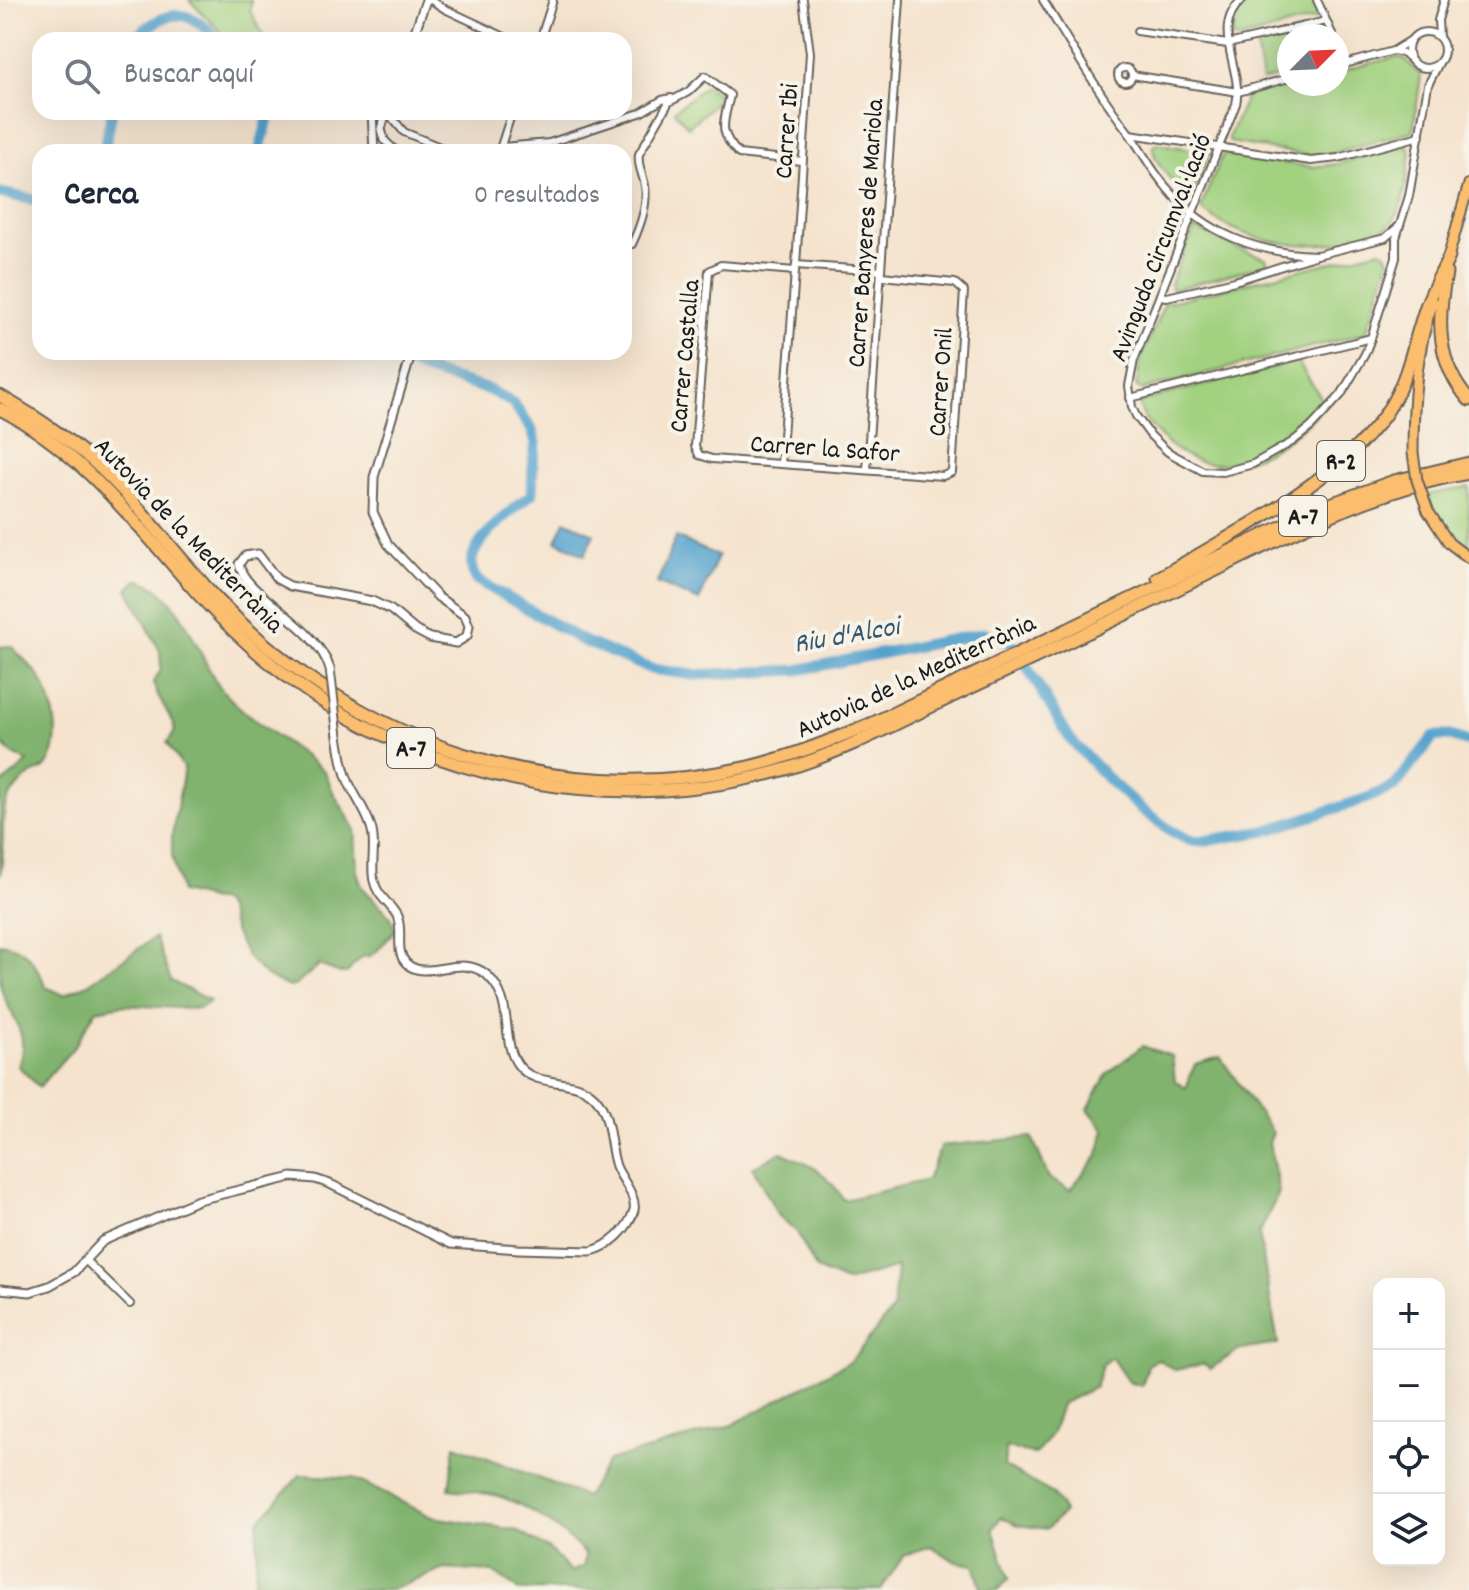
<!DOCTYPE html>
<html lang="es">
<meta charset="utf-8">
<style>
body{margin:0;font-family:Dekko,sans-serif;background:#f2f2f3;color:#1f2937}
.controls{position:absolute;right:24px;bottom:24px;display:grid;overflow:hidden;border-radius:16px;box-shadow:0 8px 32px #0002}
.controls button{width:72px;height:72px;display:grid;place-items:center;padding:0;border:0;border-bottom:2px solid #e0e1e3;background:#fff;color:#1f2937;font:40px sans-serif}
.compass{position:absolute;left:1277px;top:24px;width:72px;height:72px;border-radius:50%;background:#fff;box-shadow:0 8px 32px #0002;rotate:66deg}
.list{margin:0;padding:0;list-style:none}
h2{display:flex;justify-content:space-between;align-items:center;height:104px;margin:0;padding:0 32px;font-size:34px}
h2 small{font-size:26px;font-weight:400;color:#747a83}
.icon{flex:none;width:44px;height:44px;fill:none;stroke:currentColor;stroke-width:2;stroke-linecap:round;stroke-linejoin:round}
.map{position:relative;flex:none;width:1469px;height:1590px;overflow:hidden}
.search{position:absolute;background:#fff;box-shadow:0 8px 32px #0002;left:32px;top:32px;width:600px;height:88px;display:flex;align-items:center;gap:20px;box-sizing:border-box;padding:0 28px;border-radius:24px;color:#747a83;font-size:30px}
.panel{position:absolute;background:#fff;box-shadow:0 8px 32px #0002;left:32px;top:144px;width:600px;height:216px;border-radius:24px}
.map>svg:first-child{display:block}
.green{fill:#a2d180;stroke:#5f764e;stroke-width:2}
.forest{fill:#81b36e;stroke:#4e6845;stroke-width:2}
.water{fill:#53a2cd;stroke:#385f74;stroke-width:2}
.lines{fill:none;stroke-linecap:round;stroke-linejoin:round}
.river{stroke:#53a2cd;stroke-width:11}
.minor-casing{stroke:#68625a;stroke-width:10}
.tertiary-casing{stroke:#68625a;stroke-width:11}
.primary-casing{stroke:#68625a;stroke-width:13}
.motorway-casing{stroke:#68625a;stroke-width:15}
.minor{stroke:#fff;stroke-width:6}
.tertiary{stroke:#fff;stroke-width:7}
.primary{stroke:#fbbd6e;stroke-width:9}
.motorway{stroke:#fbbd6e;stroke-width:11}
.tertiary-bridge-casing{stroke:#68625a;stroke-width:11;stroke-linecap:butt}
.primary-bridge-casing{stroke:#68625a;stroke-width:13;stroke-linecap:butt}
.tertiary-bridge{stroke:#fff;stroke-width:7}
.primary-bridge{stroke:#fbbd6e;stroke-width:9}
.labels{text-anchor:middle;stroke-width:8;stroke-linejoin:round;paint-order:stroke}
.shield{fill:#f7f3e8;stroke:#5e5c59;stroke-width:2}
.shield-label{font-size:24px;font-weight:bold;fill:#1c1c1c}
.street-label{font-size:26px;fill:#1c1c1c;stroke:#f7f3e8}
.water-label{font-size:28px;font-style:italic;fill:#35586c;stroke:#f7f3e8}
</style>
<div class="map">
<svg width="1469" height="1590" viewBox="0 0 1469 1590">
<rect width="100%" height="100%" fill="#f7f3e8"/>
<filter id="ink" filterUnits="userSpaceOnUse"><feTurbulence type="fractalNoise" baseFrequency=".0125" numOctaves="2"/><feDisplacementMap in="SourceGraphic" scale="16" xChannelSelector="R" yChannelSelector="G"/><feConvolveMatrix kernelMatrix="1 2 1 2 8 2 1 2 1" color-interpolation-filters="sRGB"/></filter>
<filter id="wash" filterUnits="userSpaceOnUse"><feTurbulence type="fractalNoise" baseFrequency=".006" numOctaves="4" result="noise"/><feDisplacementMap in="SourceGraphic" scale="32" xChannelSelector="R" yChannelSelector="G"/><feGaussianBlur stdDeviation="1.8" result="paint"/><feColorMatrix in="noise" values="0 0 0 0 0 0 0 0 0 0 0 0 0 0 0 0 0 1.4 0 .05"/><feComposite in="paint" operator="in"/></filter>
<g filter="url(#wash)">
<rect width="100%" height="100%" fill="#f5e3cd"/>
<g class="green">
<path d="M189 0H251L250 11 266 40H229Z"/>
<path d="M1250 0H1313L1320 17 1236 40 1233 38 1236 15Z"/>
<path d="M1324 26 1330 36H1289V71L1286 74 1262 81 1256 43Z"/>
<path d="M1396 57 1405 59 1421 76 1413 131 1325 155H1306L1229 142V136L1247 95 1291 84H1337V72Z"/>
<path d="M705 86 722 97 688 127 674 111Z"/>
<path d="M1157 143 1209 153 1192 198 1188 197C1176 185 1152 163 1153 146Z"/>
<path d="M1405 146 1409 148 1411 154C1406 176 1406 208 1390 224 1381 233 1367 236 1356 239 1303 252 1245 243 1202 210L1201 206 1223 154 1312 167 1337 164Z"/>
<path d="M1195 228 1241 250 1266 258 1268 264 1172 290 1170 284Z"/>
<path d="M1381 250 1386 253 1389 260 1366 333 1142 390 1136 386 1141 357 1165 303Z"/>
<path d="M1297 361 1325 404C1287 452 1216 491 1164 440 1154 430 1140 417 1140 404L1145 400Z"/>
<path d="M1469 487V553L1447 535 1427 495Z"/>
</g>
<g class="forest">
<path d="M137 580C176 584 197 650 215 680 234 712 295 746 325 772L333 792 355 829 357 871 362 887 390 916 395 930 377 951 368 957 362 956 347 973H340L319 965 296 985 289 987 266 976 248 958 236 936 227 909 221 902 181 892 172 855V835L184 769 167 743 175 731C172 714 157 700 153 682L161 670 160 651 128 589Z"/>
<path d="M11 646C20 656 32 666 40 678 54 700 64 743 46 766 41 772 36 771 30 775 23 779 9 795 6 803 0 823 6 852 0 876V786L28 762 12 754 0 741V647Z"/>
<path d="M155 937 171 981 210 1001 199 1009 123 1005 96 1010 75 1046 39 1087 18 1066C31 1032 10 1018 1 988 0 975 0 957 0 943 27 946 36 964 46 987L64 995 88 984Z"/>
<path d="M1142 1046 1172 1056 1175 1081 1186 1088 1195 1064 1220 1057 1273 1133 1269 1142 1279 1192 1259 1234 1278 1344 1239 1350 1210 1369 1205 1364 1175 1370 1157 1359 1148 1365 1142 1386 1128 1382 1111 1357 1102 1365 1095 1387 1061 1404 1052 1433 1035 1455 1006 1447 1004 1466 1053 1494 1064 1512 1047 1529 1018 1525 1001 1517 993 1529 1009 1579 998 1590H982L974 1565 956 1562 931 1546 904 1555 881 1590H519L493 1572 445 1569 390 1590H243L255 1582 258 1522 300 1475 353 1478 432 1517 515 1530 549 1549 570 1572 584 1566 585 1554C561 1529 528 1504 494 1495 479 1492 464 1491 449 1489L455 1445 586 1497 608 1461 732 1425 851 1361 893 1309 897 1267 846 1282 816 1269 797 1232 778 1215 753 1168 781 1152C814 1167 824 1169 844 1200L927 1180 941 1146 1032 1137 1049 1178 1070 1190 1097 1157 1105 1130 1088 1109 1107 1074Z"/>
</g>
<g class="water">
<path d="M565 521 594 534 585 555 556 541Z"/>
<path d="M676 537 718 556 699 601 657 583Z"/>
</g>
<g class="lines">
<g class="river">
<path d="M132 40C165 10 187 4 218 40"/>
<path d="M104 152 112 112"/>
<path d="M259 152 270 112"/>
<path d="M0 193 40 201"/>
<path d="M382 352 421 369 489 390 513 403 532 430 536 443 533 462 532 494C515 507 467 544 472 568 472 572 475 576 477 580L581 640 651 669 694 675 798 670 985 633 1014 645 1070 739 1109 780 1142 810 1173 832 1189 840 1205 841 1265 831 1365 799 1395 786 1434 736H1450L1469 742"/>
</g>
</g>
</g>
<g filter="url(#ink)">
<g class="lines">
<defs>
<g id="minor">
<path d="M431 0 445 9 511 40"/>
<path d="M1043 0C1071 45 1097 91 1129 133 1142 151 1152 171 1167 188 1204 234 1260 254 1317 255"/>
<path d="M1242 0C1209 28 1244 70 1236 104L1134 360 1129 386 1132 407 1136 416 1150 435 1168 452 1203 471 1223 472 1253 464 1292 442 1311 427 1341 395 1365 354 1371 338 1396 258V238L1409 196 1428 85 1439 63"/>
<path d="M1317 0 1333 36"/>
<path d="M1137 31 1228 44 1326 21"/>
<circle cx="1426" cy="50" r="18"/>
<path d="M1439 37 1438 20 1444 0"/>
<path d="M540 40 553 0"/>
<path d="M1337 46 1345 64"/>
<path d="M1410 59 1403 53 1393 51 1411 40"/>
<path d="M1337 66 1393 51"/>
<circle cx="1125" cy="75" r="7"/>
<path d="M1132 75 1238 92 1289 78"/>
<path d="M394 112 393 119 404 132 452 152"/>
<path d="M1130 134 1311 161 1338 158 1420 136"/>
<path d="M384 140 397 152"/>
<path d="M502 147 549 143 640 113 662 100 671 98"/>
<path d="M499 152 512 112"/>
<path d="M624 245 632 244C640 227 648 205 645 186 643 174 637 166 639 154L669 102 688 92 705 76 730 95C724 123 717 131 739 154L802 161"/>
<path d="M796 265 810 53 803 0"/>
<path d="M881 276 955 283 964 291 952 472 943 476 712 459 699 455 695 446 709 271 721 265 795 271 796 265 881 271"/>
<path d="M1160 296 1167 297 1235 281 1317 255 1385 238 1399 226"/>
<path d="M1130 398 1371 338"/>
<path d="M781 464 795 271"/>
<path d="M867 469 900 0"/>
<path d="M85 1260 130 1304"/>
</g>
<g id="tertiary">
<path d="M412 40 426 0"/>
<path d="M372 112 374 152"/>
<path d="M384 140 381 129 386 112"/>
<path d="M330 669C316 624 244 595 239 564L245 556 258 554 277 579 290 586 372 601 391 610 415 630 430 638 456 643 467 636 469 626 465 616 438 597 388 544 373 512 374 477 412 352"/>
<path d="M0 1289 30 1292 49 1286 74 1272 103 1241 198 1200 292 1177 315 1179 330 1184 451 1244 518 1249 591 1251C609 1247 629 1229 634 1210 637 1196 621 1179 616 1166 608 1143 612 1109 590 1093 569 1077 535 1088 518 1065 500 1041 515 1000 487 975 461 952 426 983 406 963 394 950 404 931 397 916 390 903 377 896 374 881 370 863 377 844 371 827 366 811 356 798 349 783 342 768 341 752 338 736"/>
</g>
<g id="primary">
<path d="M1447 261 1469 184"/>
<path d="M1413 453C1413 402 1416 350 1433 302"/>
<path d="M1428 511 1449 543 1469 558"/>
</g>
<g id="motorway">
<path d="M1446 273C1437 320 1436 362 1469 400"/>
<path d="M0 396C33 415 66 436 94 462 140 504 176 556 219 601 355 743 554 811 748 767 791 757 832 740 873 723L1322 507 1394 481 1469 463"/>
<path d="M0 409C84 452 139 528 200 596 251 652 310 700 379 733 505 794 652 808 786 769 846 751 900 721 955 695 1041 655 1127 614 1212 572 1294 531 1378 488 1469 473"/>
<path d="M1158 578C1227 538 1352 473 1391 405 1410 373 1415 335 1428 301 1434 286 1442 272 1449 257"/>
</g>
</defs>
<use href="#minor" class="minor-casing"/>
<use href="#tertiary" class="tertiary-casing"/>
<use href="#primary" class="primary-casing"/>
<use href="#motorway" class="motorway-casing"/>
<use href="#minor" class="minor"/>
<use href="#tertiary" class="tertiary"/>
<use href="#primary" class="primary"/>
<use href="#motorway" class="motorway"/>
<defs>
<path id="tertiary-bridge" d="M330 669 338 736"/>
<path id="primary-bridge" d="M1413 453 1417 480 1428 511"/>
</defs>
<use href="#tertiary-bridge" class="tertiary-bridge-casing"/>
<use href="#primary-bridge" class="primary-bridge-casing"/>
<use href="#tertiary-bridge" class="tertiary-bridge"/>
<use href="#primary-bridge" class="primary-bridge"/>
</g>
</g>
<g class="labels">
<g class="shield">
<rect x="1317" y="441" width="48" height="40" rx="6"/>
<rect x="1279" y="496" width="48" height="40" rx="6"/>
<rect x="387" y="728" width="48" height="40" rx="6"/>
</g>
<g class="shield-label">
<text x="1341" y="469">R-2</text>
<text x="1303" y="524">A-7</text>
<text x="411" y="756">A-7</text>
</g>
<g class="street-label">
<text transform="translate(785 131) rotate(-86)" y="9">Carrer Ibi</text>
<text transform="translate(864 233) rotate(-86)" y="9">Carrer Banyeres de Mariola</text>
<text transform="translate(1159 247) rotate(-69)" y="9">Avinguda Circumval·lació</text>
<text transform="translate(683 356) rotate(-85)" y="9">Carrer Castalla</text>
<text transform="translate(939 382) rotate(-86)" y="9">Carrer Onil</text>
<text transform="translate(825 447) rotate(4)" y="9">Carrer la Safor</text>
<text transform="translate(190 534) rotate(46)" y="9">Autovia de la Mediterrània</text>
<text transform="translate(915 675) rotate(-25)" y="9">Autovia de la Mediterrània</text>
</g>
<g class="water-label">
<text transform="translate(846 633) rotate(-10)" y="10">Riu d'Alcoi</text>
</g>
</g>
</svg>
<div class="controls">
<button>+</button>
<button>−</button>
<button><svg class="icon" aria-label="locate" viewBox="0 0 24 24"><circle cx="12" cy="12" r="6"/><path d="M12 2v4M12 18v4M2 12h4M18 12h4"/></svg></button>
<button><svg class="icon" aria-label="layers" viewBox="0 0 24 24"><path d="M12 4l9 5-9 5-9-5zM3 14l9 5 9-5"/></svg></button>
</div>
<svg class="compass" viewBox="-18 -18 36 36"><path d="M0-13l5 13h-10z" fill="#e53935"/><path d="M0 13l5-13h-10z" fill="#747a83"/></svg>
<div class="search"><svg class="icon" aria-label="search" viewBox="0 0 24 24"><circle cx="10" cy="10" r="6"/><path d="M15 15l6 6"/></svg>Buscar aquí</div>
<section class="panel">
<h2>Cerca<small>0 resultados</small></h2>
<ul class="list">
</ul>
</section>
</div>
